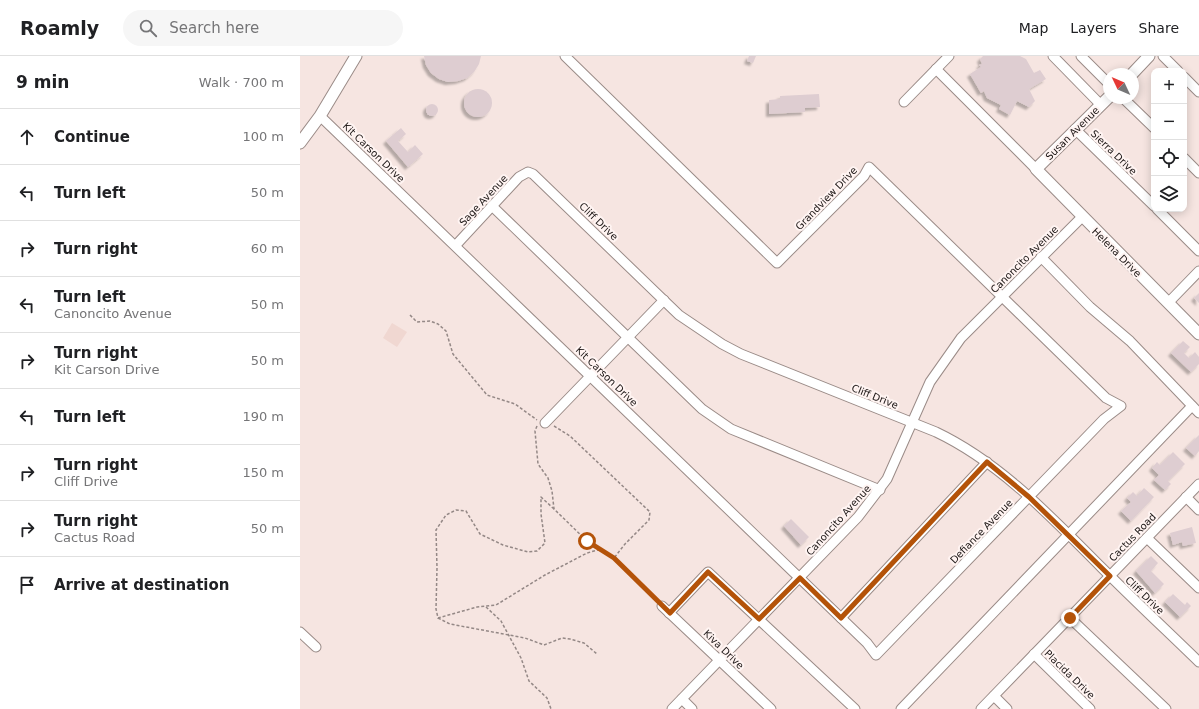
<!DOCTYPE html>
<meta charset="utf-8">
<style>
body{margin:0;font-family:"DejaVu Sans",sans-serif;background:#f6f6f6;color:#202124}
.controls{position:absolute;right:12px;top:12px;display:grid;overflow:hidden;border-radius:8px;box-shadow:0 2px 10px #0003}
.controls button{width:36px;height:36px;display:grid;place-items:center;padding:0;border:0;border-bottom:1px solid #e0e0e0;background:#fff;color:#202124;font:20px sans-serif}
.compass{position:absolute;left:803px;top:12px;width:36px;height:36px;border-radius:50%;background:#fff;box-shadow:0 2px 10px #0003;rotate:314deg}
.stop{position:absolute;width:12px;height:12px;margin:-9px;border:3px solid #b45309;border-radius:50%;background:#fff}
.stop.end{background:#b45309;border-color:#fff;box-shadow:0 1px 4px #0008}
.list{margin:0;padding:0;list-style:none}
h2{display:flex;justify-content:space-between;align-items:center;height:52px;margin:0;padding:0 16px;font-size:17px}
h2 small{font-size:13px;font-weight:400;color:#757577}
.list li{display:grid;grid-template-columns:26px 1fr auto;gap:12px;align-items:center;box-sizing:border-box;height:56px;padding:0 16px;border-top:1px solid #e0e0e0}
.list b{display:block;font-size:15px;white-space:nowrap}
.list p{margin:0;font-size:13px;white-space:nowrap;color:#757577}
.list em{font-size:13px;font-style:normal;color:#757577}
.icon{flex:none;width:22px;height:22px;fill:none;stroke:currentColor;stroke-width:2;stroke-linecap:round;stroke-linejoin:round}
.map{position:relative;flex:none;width:899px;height:653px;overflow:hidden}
header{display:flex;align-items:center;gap:24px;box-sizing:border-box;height:56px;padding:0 20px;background:#fff;border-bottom:1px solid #e0e0e0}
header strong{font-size:19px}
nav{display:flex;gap:22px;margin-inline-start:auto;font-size:14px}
.search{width:280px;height:36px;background:#f6f6f6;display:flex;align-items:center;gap:10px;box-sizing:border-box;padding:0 14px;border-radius:22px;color:#757577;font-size:15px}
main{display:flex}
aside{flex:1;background:#fff}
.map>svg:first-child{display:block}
.built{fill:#f0d7d1}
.building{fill:#decdd1;filter:url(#shadow)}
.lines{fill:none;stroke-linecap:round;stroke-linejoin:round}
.minor-casing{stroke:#9a8b87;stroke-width:11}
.major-casing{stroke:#9a8b87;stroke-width:13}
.path{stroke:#948886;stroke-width:1.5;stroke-dasharray:3 2;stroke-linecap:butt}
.minor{stroke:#fff;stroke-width:9}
.major{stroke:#fff;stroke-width:11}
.route{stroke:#b45309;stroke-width:5}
.labels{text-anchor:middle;stroke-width:4;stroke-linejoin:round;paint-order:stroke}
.street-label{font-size:10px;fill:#1a1413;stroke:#fff4f2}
</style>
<header>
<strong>Roamly</strong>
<div class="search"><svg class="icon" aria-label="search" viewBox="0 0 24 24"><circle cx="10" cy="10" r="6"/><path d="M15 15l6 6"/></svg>Search here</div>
<nav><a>Map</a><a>Layers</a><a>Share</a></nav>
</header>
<main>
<aside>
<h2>9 min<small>Walk · 700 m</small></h2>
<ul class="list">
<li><svg class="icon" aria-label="ahead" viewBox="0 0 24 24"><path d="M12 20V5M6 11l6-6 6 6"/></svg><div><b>Continue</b></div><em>100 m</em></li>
<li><svg class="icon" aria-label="left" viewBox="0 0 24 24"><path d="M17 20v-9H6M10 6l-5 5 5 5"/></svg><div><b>Turn left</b></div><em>50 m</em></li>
<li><svg class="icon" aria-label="right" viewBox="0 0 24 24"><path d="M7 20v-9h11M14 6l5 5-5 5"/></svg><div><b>Turn right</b></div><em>60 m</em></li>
<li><svg class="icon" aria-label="left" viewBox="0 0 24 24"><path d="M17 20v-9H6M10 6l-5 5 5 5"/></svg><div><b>Turn left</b><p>Canoncito Avenue</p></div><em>50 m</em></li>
<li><svg class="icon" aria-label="right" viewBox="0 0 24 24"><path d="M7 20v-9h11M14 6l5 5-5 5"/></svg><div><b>Turn right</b><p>Kit Carson Drive</p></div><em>50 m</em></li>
<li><svg class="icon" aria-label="left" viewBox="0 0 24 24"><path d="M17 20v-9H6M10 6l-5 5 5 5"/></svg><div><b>Turn left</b></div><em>190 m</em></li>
<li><svg class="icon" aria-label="right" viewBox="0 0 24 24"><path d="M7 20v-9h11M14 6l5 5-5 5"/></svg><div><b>Turn right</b><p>Cliff Drive</p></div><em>150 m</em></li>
<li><svg class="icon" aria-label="right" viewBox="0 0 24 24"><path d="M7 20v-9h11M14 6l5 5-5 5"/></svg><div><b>Turn right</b><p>Cactus Road</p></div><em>50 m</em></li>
<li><svg class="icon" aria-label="arrive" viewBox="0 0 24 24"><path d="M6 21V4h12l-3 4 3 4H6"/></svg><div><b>Arrive at destination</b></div></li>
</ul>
</aside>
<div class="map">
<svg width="899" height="653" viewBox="0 0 899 653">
<defs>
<filter id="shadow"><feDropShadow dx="-3" dy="3" stdDeviation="1" flood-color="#0004"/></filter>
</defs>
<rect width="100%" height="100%" fill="#f6e5e1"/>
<path class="built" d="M92 267 107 276 97 291 83 282Z"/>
<g class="building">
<path d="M124 0H181L179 8 174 16 167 22 158 25 148 26 139 23 131 17 126 9Z"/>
<path d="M449 0H456L453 7 447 5Z"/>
<path d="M683 0H720L726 3 734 17 740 14 746 23 729 33 735 45 729 51 717 45 710 59 699 53 701 49 687 42 684 35 681 37 670 18 681 11 679 9 682 8 680 3Z"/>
<circle cx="178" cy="47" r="14"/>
<path d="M519 38 520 51 505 52V56L469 58V44L480 43V40Z"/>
<circle cx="132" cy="54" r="6"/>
<path d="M101 72 106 78 98 85 108 96 115 89 123 98 108 111 86 85Z"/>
<path d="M899 237V247L894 242Z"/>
<path d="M883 285 890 291 884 297 889 302 895 296 899 301V308L891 316 871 297Z"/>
<path d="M899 379V395L895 400 886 392Z"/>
<path d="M873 396 885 408 868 425 871 428 865 434 854 424 859 419 852 412 857 406 860 409Z"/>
<path d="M844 432 854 441 831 465 821 455 831 446 827 442 833 436 837 440Z"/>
<path d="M491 463 509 481 501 489 484 470Z"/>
<path d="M892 471 896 487 883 490 882 486 873 489 870 477Z"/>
<path d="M851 500 858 507 851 515 864 528 855 537 836 515Z"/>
<path d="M873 538 885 549 887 546 891 550 880 561 865 546Z"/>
</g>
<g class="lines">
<defs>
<g id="minor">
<path d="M753 0 801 49"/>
<path d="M781 0 809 28"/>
<path d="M863 0 878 15"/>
<path d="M636 13 736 113"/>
<path d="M884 21 899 36"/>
<path d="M823 42 854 72"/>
<path d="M604 46 649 0"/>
<path d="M20 60 567 587 576 599 804 363 821 350 806 342 569 111 564 120 477 207 265 0"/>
<path d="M775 73 854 150"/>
<path d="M884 102 899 117"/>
<path d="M192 150 402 353 431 373 580 434"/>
<path d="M857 153 899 195"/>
<path d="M156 189 219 121 228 116 233 118 379 259 422 288 441 298 636 376C701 407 751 461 801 511 833 543 866 574 899 606"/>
<path d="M741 201 790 251 830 285 899 357"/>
<path d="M868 247 899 215"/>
<path d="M245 367 364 244"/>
<path d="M886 441 899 454"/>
<path d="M847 482 899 532"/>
<path d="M362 550 471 653"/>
<path d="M369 557 408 516 555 653"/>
<path d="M541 562 687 406"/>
<path d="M770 562 866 653"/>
<path d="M0 576 16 591"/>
<path d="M734 598 790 653"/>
<path d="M694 640 707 653"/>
<path d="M382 643 392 653"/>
<path d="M372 653 558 461 587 423 630 326 661 282 782 161"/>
<path d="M601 653 892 350"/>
<path d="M681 653 899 428"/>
</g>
<g id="major">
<path d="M832 18 849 0"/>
<path d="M809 41 736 113 899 278"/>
<path d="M0 87 20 60 56 0"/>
</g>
</defs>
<use href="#minor" class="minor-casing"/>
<use href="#major" class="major-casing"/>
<g class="path">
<path d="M110 259 117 266 130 265 138 268 146 275 153 298 187 339 215 348 237 364"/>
<path d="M237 370 235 375 238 408 248 422 252 435 254 453 287 485 314 502"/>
<path d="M254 370 270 380 350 456 349 464 325 488 314 502 357 544"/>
<path d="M254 453 241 441V458L245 487 237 495 228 496 203 489 180 478 166 455 156 454 146 459 136 474 137 512 136 553 138 562 177 551 196 549 245 519 287 497 301 493"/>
<path d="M186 551 201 565 221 602 229 625 247 642 251 653"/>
<path d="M138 562 150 568 225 582 244 589 262 582 270 583 284 587 297 598"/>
</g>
<use href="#minor" class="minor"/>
<use href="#major" class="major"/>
</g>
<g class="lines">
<path class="route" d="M287 485 314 502 370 557 408 516 459 563 500 522 541 562 687 406 729 441 810 520 770 562"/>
</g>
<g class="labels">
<g class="street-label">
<text transform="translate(772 77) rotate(-45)" y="4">Susan Avenue</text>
<text transform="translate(74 96) rotate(44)" y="4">Kit Carson Drive</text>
<text transform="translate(814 96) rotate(44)" y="4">Sierra Drive</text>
<text transform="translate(526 142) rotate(-46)" y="4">Grandview Drive</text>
<text transform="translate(183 144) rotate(-47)" y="4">Sage Avenue</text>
<text transform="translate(299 165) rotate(44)" y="4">Cliff Drive</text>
<text transform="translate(817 196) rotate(45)" y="4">Helena Drive</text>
<text transform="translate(724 203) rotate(-45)" y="4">Canoncito Avenue</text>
<text transform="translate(307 320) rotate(44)" y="4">Kit Carson Drive</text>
<text transform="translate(575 340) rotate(22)" y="4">Cliff Drive</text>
<text transform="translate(538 464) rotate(-48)" y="4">Canoncito Avenue</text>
<text transform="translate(681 475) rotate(-46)" y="4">Defiance Avenue</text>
<text transform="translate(832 481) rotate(-46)" y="4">Cactus Road</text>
<text transform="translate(845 539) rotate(44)" y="4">Cliff Drive</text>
<text transform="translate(424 593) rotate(44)" y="4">Kiva Drive</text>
<text transform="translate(770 618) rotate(44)" y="4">Placida Drive</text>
</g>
</g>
</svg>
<div class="controls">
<button>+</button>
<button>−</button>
<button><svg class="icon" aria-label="locate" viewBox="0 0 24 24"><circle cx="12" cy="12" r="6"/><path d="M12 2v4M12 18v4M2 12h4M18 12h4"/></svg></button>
<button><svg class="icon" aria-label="layers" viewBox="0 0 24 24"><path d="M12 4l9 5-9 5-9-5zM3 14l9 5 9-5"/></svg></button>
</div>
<svg class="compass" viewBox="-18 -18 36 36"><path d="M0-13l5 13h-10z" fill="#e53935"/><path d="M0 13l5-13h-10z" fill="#757577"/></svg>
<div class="stop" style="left:287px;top:485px"></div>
<div class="stop end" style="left:770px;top:562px"></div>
</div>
</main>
